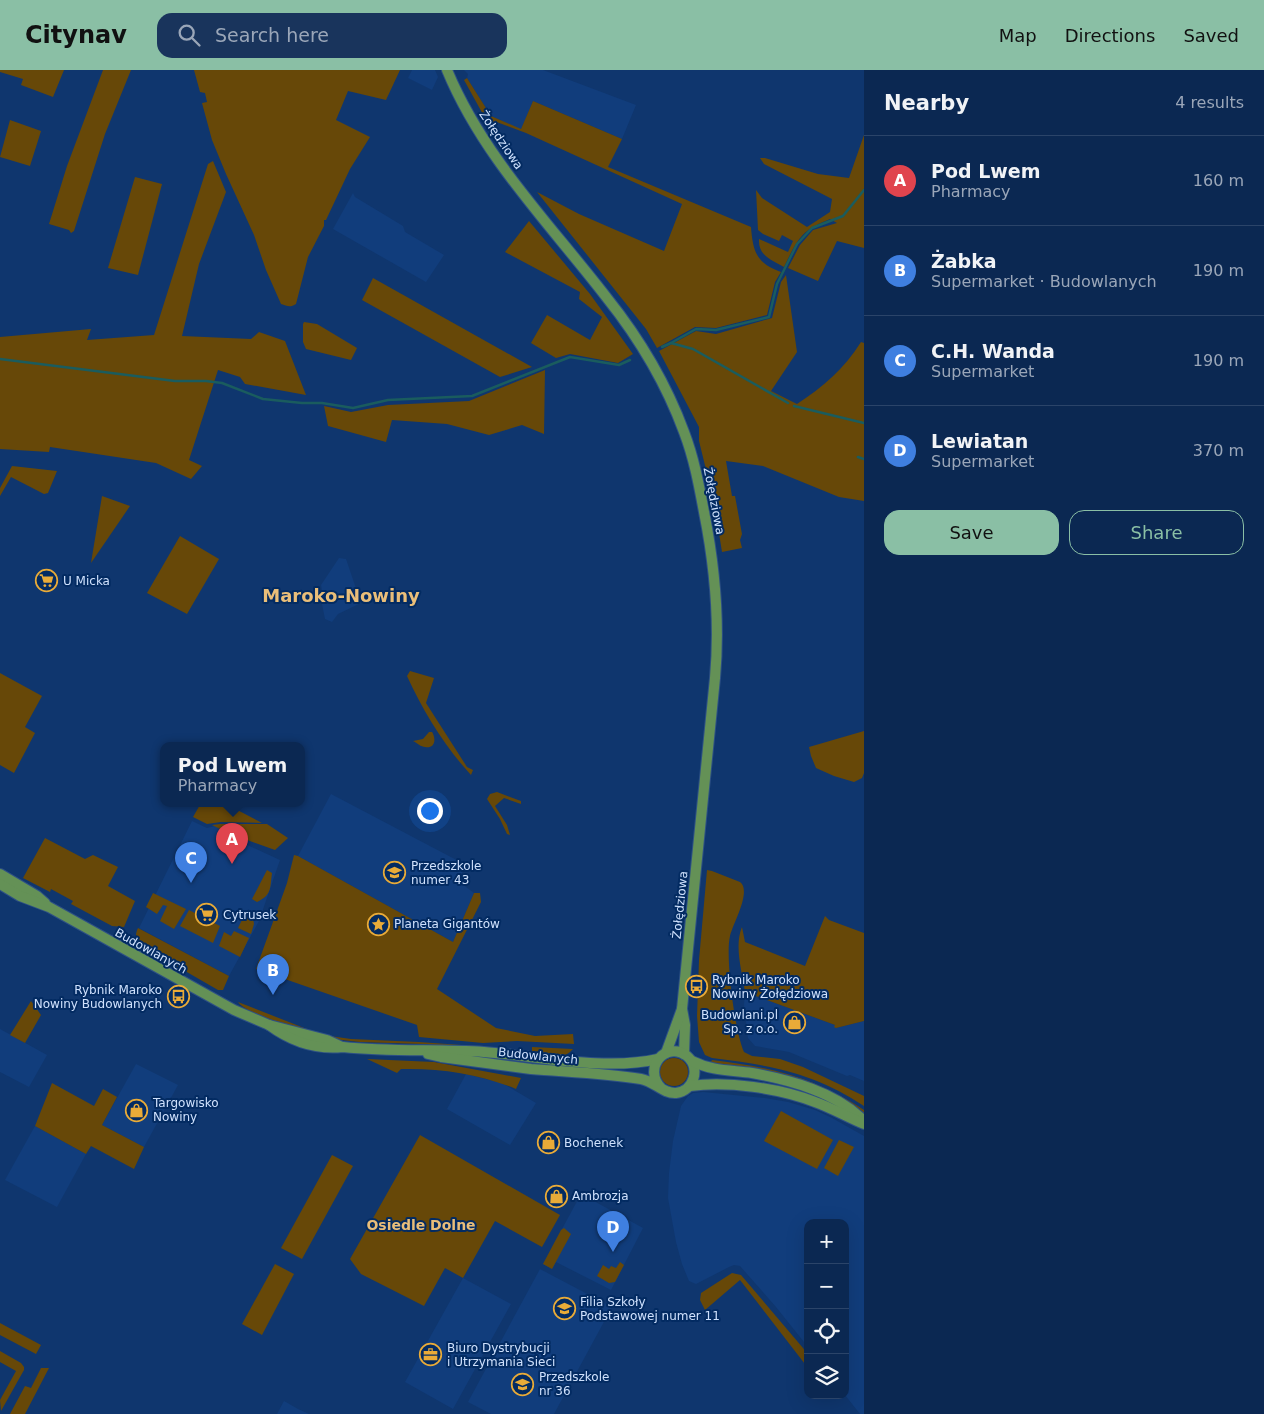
<!DOCTYPE html>
<meta charset="utf-8">
<style>
body{margin:0;font-family:"DejaVu Sans",sans-serif;background:#19345c;color:#f1f3f6}
.controls{position:absolute;right:15px;bottom:15px;display:grid;overflow:hidden;border-radius:10px;box-shadow:0 5px 20px #0002}
.controls button{width:45px;height:45px;display:grid;place-items:center;padding:0;border:0;border-bottom:1px solid #2b4469;background:#0b2852;color:#f1f3f6;font:25px sans-serif}
.you{position:absolute;left:429px;top:740px;width:18px;height:18px;margin:-12px;border:4px solid #fff;border-radius:50%;background:#1a73e8;box-shadow:0 0 0 8px #1a73e833}
.badge{display:grid;place-items:center;width:32px;height:32px;border-radius:50%;background:#8abfa5;color:#fff;font-size:16px;font-weight:700}
.pin{position:absolute;translate:-50% -41px;filter:drop-shadow(0 1px 2px #0008)}
.pin::after{content:'';position:absolute;top:26px;width:18px;height:15px;background:inherit;clip-path:polygon(0 0,100% 0,50% 100%)}
.popup{position:absolute;left:160px;top:672px;width:145px;height:65px;box-sizing:border-box;display:grid;place-content:center;border-radius:10px;background:#0b2852;filter:drop-shadow(0 1px 4px #0005);font-size:16px;white-space:nowrap;color:#9aa6b8}
.popup b{font-size:19px;color:#f1f3f6}
.popup::after{content:'';position:absolute;left:50%;top:100%;margin-left:-10px;border:10px solid transparent;border-top-color:#0b2852}
.list{margin:0;padding:0;list-style:none}
h2{display:flex;justify-content:space-between;align-items:center;height:65px;margin:0;padding:0 20px;font-size:21px}
h2 small{font-size:16px;font-weight:400;color:#9aa6b8}
.list li{display:grid;grid-template-columns:32px 1fr auto;gap:15px;align-items:center;box-sizing:border-box;height:90px;padding:0 20px;border-top:1px solid #2b4469}
.list b{display:block;font-size:19px;white-space:nowrap}
.list p{margin:0;font-size:16px;white-space:nowrap;color:#9aa6b8}
.list em{font-size:16px;font-style:normal;color:#9aa6b8}
.actions{display:flex;gap:10px;padding:15px 20px}
.actions a{flex:1;padding:11px 0;border:1px solid #8abfa5;border-radius:15px;text-align:center;font-size:18px;color:#8abfa5}
.actions .main{background:#8abfa5;color:#111}
.icon{flex:none;width:28px;height:28px;fill:none;stroke:currentColor;stroke-width:2;stroke-linecap:round;stroke-linejoin:round}
.map{position:relative;flex:none;width:864px;height:1344px;overflow:hidden}
header{display:flex;align-items:center;gap:30px;box-sizing:border-box;height:70px;padding:0 25px;background:#8abfa5;color:#111}
header strong{font-size:24px}
nav{display:flex;gap:28px;margin-inline-start:auto;font-size:18px}
.search{width:350px;height:45px;background:#19345c;display:flex;align-items:center;gap:12px;box-sizing:border-box;padding:0 18px;border-radius:15px;color:#9aa6b8;font-size:19px}
main{display:flex}
aside{flex:1;background:#0b2852}
.map>svg:first-child{display:block}
.built{fill:#113d7c}
.green{fill:#674808}
.lines{fill:none;stroke-linecap:round;stroke-linejoin:round}
.stream{stroke:#1a5c5e;stroke-width:2.5}
.tertiary-casing{stroke:#2e5185;stroke-width:12}
.tertiary{stroke:#649156;stroke-width:10}
.labels{text-anchor:middle;stroke-width:4;stroke-linejoin:round;paint-order:stroke}
.street-label{font-size:12px;fill:#cfe1fd;stroke:#032b62}
.poi-label{font-size:12px;fill:#cfe1fd;stroke:#032b62;text-anchor:start}
.neighbourhood-label{font-size:14px;font-weight:bold;fill:#e9be79;stroke:#032b62}
.district-label{font-size:18px;font-weight:bold;fill:#e9be79;stroke:#032b62}
</style>
<header>
<strong>Citynav</strong>
<div class="search"><svg class="icon" aria-label="search" viewBox="0 0 24 24"><circle cx="10" cy="10" r="6"/><path d="M15 15l6 6"/></svg>Search here</div>
<nav><a>Map</a><a>Directions</a><a>Saved</a></nav>
</header>
<main>
<div class="map">
<svg width="864" height="1344" viewBox="0 0 864 1344">
<rect width="100%" height="100%" fill="#0f366e"/>
<g class="built">
<path d="M412 0H435L438 7 432 20 408 8Z"/>
<path d="M464 0H543L636 35 622 69 533 31 521 60 491 46 467 8 468 4Z"/>
<path d="M353 123 355 127 403 156 405 162 444 185 426 212 333 159Z"/>
<path d="M339 488 346 489 361 533 338 544 332 552 325 549 320 524 322 521 321 515Z"/>
<path d="M331 724 466 795 458 811 474 823 453 872 298 786Z"/>
<path d="M192 751 207 758 215 756 228 763V766L280 790 259 851 229 906 139 858Z"/>
<path d="M745 922 835 955 836 958 864 951V1011L850 1005 847 1006 789 982 755 976 748 968 744 935Z"/>
<path d="M0 959 47 985 29 1017 0 1002Z"/>
<path d="M136 994 178 1015 144 1077 102 1055Z"/>
<path d="M466 1004 502 1013 536 1033 510 1075 447 1039Z"/>
<path d="M703 1022 765 1028 788 1032 815 1040 832 1048 864 1066V1344H860L845 1325V1153H808V1277L776 1237 740 1196 734 1195 729 1197 696 1214 689 1211 682 1194 676 1172 668 1128 669 1103 673 1071 681 1036 688 1026 693 1023Z"/>
<path d="M35 1056 86 1084 57 1137 5 1110Z"/>
<path d="M581 1124 643 1158 611 1220 556 1192 552 1199 543 1194Z"/>
<path d="M540 1199 612 1237 554 1344H491L468 1332Z"/>
<path d="M463 1208 511 1234 453 1339 405 1312Z"/>
<path d="M284 1331 298 1339 309 1344H277Z"/>
</g>
<g class="green">
<path d="M0 0H64L53 27 21 15 23 9 0 2Z"/>
<path d="M103 0H131L105 64 74 161 71 163 69 160 49 154 67 96Z"/>
<path d="M194 0H400L386 30 348 21 336 50 370 67 350 99 326 150H324V156L308 187 296 234C290 238 287 236 281 234L266 200 254 165 226 104 212 70 202 33 207 32 205 23 200 22Z"/>
<path d="M467 8 491 46 521 59 533 31 622 69 608 97 751 157C753 183 757 193 781 202L775 212 767 245 716 258 695 257 657 278 646 259 537 122 579 144 664 181 682 134 526 63 494 51 505 80 495 66 464 10Z"/>
<path d="M10 50 41 61 30 96 0 87Z"/>
<path d="M864 65V178L837 171 818 211 788 198 800 175 813 160 837 153 830 149C800 161 798 169 784 197 772 190 758 186 759 169L788 182 793 171 782 165 779 171 763 164 758 160 756 120 762 128 807 157 830 142 832 129 764 94 760 88H765L818 104 849 108Z"/>
<path d="M213 91 226 122 199 194 182 266 251 269 259 262 285 271 306 325 245 314 240 307 218 300 189 390 202 396 191 409 156 393 50 377 49 382 0 379V267L91 259 87 270 154 265 208 94Z"/>
<path d="M135 107 162 114 138 205 108 198Z"/>
<path d="M529 151 590 224 633 284 618 293 570 284 556 288 531 273 547 245 590 270 602 247 579 229 580 222 505 182Z"/>
<path d="M786 205 797 282 771 321 797 334C823 317 844 299 861 272L864 273V431L839 427 763 396 726 391 732 426H735L742 464 740 470 742 478 722 482 714 432 699 371V357L659 281 696 261 716 264 772 248 781 212Z"/>
<path d="M373 208 532 297 500 307 362 230Z"/>
<path d="M304 252 317 254 357 278 351 290 306 279 303 272V254Z"/>
<path d="M545 300 544 364 522 355 489 365 447 354 392 350 386 372 328 356 324 336 351 342 388 335 469 331Z"/>
<path d="M12 396 57 401 48 423 44 424 11 407 0 426V418Z"/>
<path d="M102 426 130 436 91 493Z"/>
<path d="M180 466 219 489 187 544 147 523Z"/>
<path d="M410 601 434 608 426 633 467 697 473 700 471 705C445 677 423 641 407 606Z"/>
<path d="M0 603 42 626 25 657 35 663 14 703 0 695Z"/>
<path d="M864 661V703L862 708 854 712 834 706 816 698 811 686 809 677Z"/>
<path d="M429 662H432C436 668 436 679 425 677 421 677 417 673 413 671L423 669Z"/>
<path d="M497 722 521 731V734L504 728 495 736 507 755 510 765 507 764 500 749 487 729 490 724Z"/>
<path d="M201 733H224L262 753 221 752 207 754 193 747Z"/>
<path d="M220 754H267L288 768 275 780 228 763 212 755Z"/>
<path d="M45 768 85 789 93 785 118 797 108 816 135 831 124 857 112 856 71 834 73 831 51 819 50 822 23 808Z"/>
<path d="M294 785 298 786 453 872 474 823H480L481 832 437 919 496 958 535 966 573 964 574 974 517 971 483 973 419 967 417 955 256 899 287 813Z"/>
<path d="M267 800 272 803C270 818 272 825 257 832L252 829Z"/>
<path d="M707 800 712 801 740 812C752 821 733 853 730 866 725 886 735 963 744 982L752 986 780 989 803 997 864 1026V1036C815 1003 770 995 712 988L705 985 699 972 697 946 699 890Z"/>
<path d="M153 823 186 839 174 859 160 851 167 836 163 835 157 844 146 837Z"/>
<path d="M189 840 220 856 213 873 180 856Z"/>
<path d="M245 844 253 848 254 854 251 864 238 858Z"/>
<path d="M825 846 829 850 864 863V951L836 958 834 957 835 955 745 922C742 901 734 876 742 857L745 872 805 896Z"/>
<path d="M138 858 229 906 223 920H218L140 875C135 870 135 864 138 858Z"/>
<path d="M234 861 249 868 240 887 219 876 224 862 231 866Z"/>
<path d="M31 931 41 945 25 973 10 965Z"/>
<path d="M238 932 317 963C300 959 247 945 238 932Z"/>
<path d="M330 966 351 969 419 972 490 977V979L422 974 360 972 332 969Z"/>
<path d="M532 977 573 979C562 992 546 984 532 981Z"/>
<circle cx="674" cy="1002" r="14"/>
<path d="M367 989 434 992 521 1008 516 1019C480 1004 440 998 401 999L397 1003Z"/>
<path d="M712 990C771 997 814 1007 864 1040V1045L844 1031 710 994Z"/>
<path d="M52 1013 94 1036 103 1019 117 1027 102 1055 144 1077 134 1099 91 1076 86 1084 35 1056Z"/>
<path d="M781 1041 833 1070 817 1099 764 1071Z"/>
<path d="M420 1065 560 1145 542 1177 495 1151 463 1208 445 1198 424 1236 361 1204 350 1189Z"/>
<path d="M839 1070 854 1077 838 1106 824 1098Z"/>
<path d="M332 1085 353 1096 302 1189 281 1178Z"/>
<path d="M564 1158 571 1164 552 1199 543 1194 561 1160Z"/>
<path d="M620 1192 624 1195 615 1212 609 1213 597 1206 603 1195 609 1199 611 1196 616 1198Z"/>
<path d="M275 1194 294 1204 262 1265 242 1254Z"/>
<path d="M732 1203 741 1205 803 1278 808 1285V1298L740 1210 705 1240 700 1230 701 1223Z"/>
<path d="M0 1253 41 1275 36 1284 0 1265Z"/>
<path d="M0 1281 21 1293 24 1297V1300L1 1341 0 1330 16 1301 0 1292Z"/>
<path d="M41 1298H49L25 1344H10L25 1316 31 1318Z"/>
</g>
<g class="lines">
<g class="stream">
<path d="M671 273 696 259 716 260 769 247 777 214 797 174 812 158 843 146 864 120"/>
<path d="M662 277 671 273 693 279 788 333"/>
<path d="M0 289 175 311H206L222 313 263 329 302 333H322L353 338 388 330 472 326 570 287 619 295 630 290"/>
<path d="M794 336 864 353"/>
<path d="M858 387 864 389"/>
</g>
<defs>
<g id="tertiary">
<path d="M447 0C483 87 550 154 607 228 639 268 666 313 684 362 694 388 699 415 704 442 715 497 720 552 715 608L682 939 685 955 684 984"/>
<path d="M0 804 37 826 45 833"/>
<path d="M0 814 20 826 49 837 234 940 269 955 327 970 342 977"/>
<path d="M269 955C292 972 315 980 343 977 390 982 437 979 484 982 538 986 605 1001 658 989"/>
<path d="M666 983 682 939"/>
<path d="M428 984 441 987C471 991 501 995 531 999 568 1002 605 1003 641 1009 654 1011 663 1024 676 1023 694 1021 701 998 687 986 666 970 642 998 661 1018"/>
<path d="M692 991C712 1001 730 1000 752 1003 790 1010 836 1022 864 1051"/>
<path d="M690 1016C728 1011 779 1018 815 1032 832 1038 847 1047 864 1054"/>
</g>
</defs>
<use href="#tertiary" class="tertiary-casing"/>
<use href="#tertiary" class="tertiary"/>
</g>
<defs>
<symbol id="supermarket-ring" viewBox="-11 -11 22 22"><circle r="9.5" fill="#032b62" stroke="#e9ab38" stroke-width="1.5"/><path d="M-6-5.5h2.5l.6 2H6L4.5 2H-2.5L-4.4-4H-6ZM-1.5 3.2a1.3 1.3 0 1 0 .1 0ZM3 3.2a1.3 1.3 0 1 0 .1 0Z" fill="#e9ab38"/></symbol>
<symbol id="school-ring" viewBox="-11 -11 22 22"><circle r="9.5" fill="#032b62" stroke="#e9ab38" stroke-width="1.5"/><path d="M0-5L7-2L0 1L-7-2ZM-4 1L0 2.5L4 1V4Q0 6-4 4Z" fill="#e9ab38"/></symbol>
<symbol id="sight-ring" viewBox="-11 -11 22 22"><circle r="9.5" fill="#032b62" stroke="#e9ab38" stroke-width="1.5"/><path d="M0-6L1.8-2.2L6-1.7L2.9 1.2L3.7 5.4L0 3.3L-3.7 5.4L-2.9 1.2L-6-1.7L-1.8-2.2Z" fill="#e9ab38"/></symbol>
<symbol id="bus-ring" viewBox="-11 -11 22 22"><circle r="9.5" fill="#032b62" stroke="#e9ab38" stroke-width="1.5"/><path d="M-5-6H5V4H4V6H2V4H-2V6H-4V4H-5ZM-3.5-4V0h7V-4ZM-3.5 1.2v1.5H-2V1.2ZM2 1.2v1.5H3.5V1.2Z" fill="#e9ab38"/></symbol>
<symbol id="shop-ring" viewBox="-11 -11 22 22"><circle r="9.5" fill="#032b62" stroke="#e9ab38" stroke-width="1.5"/><path d="M-5-2.5h2.3a2.7 3.5 0 0 1 5.4 0H5L5.5 6h-11ZM-1.5-2.5h3a1.5 2.3 0 0 0-3 0Z" fill="#e9ab38"/></symbol>
<symbol id="office-ring" viewBox="-11 -11 22 22"><circle r="9.5" fill="#032b62" stroke="#e9ab38" stroke-width="1.5"/><path d="M-6-3h4V-5.5h4V-3h4V5H-6ZM-1-4.5V-3h2v-1.5ZM-6 0V1H6V0Z" fill="#e9ab38"/></symbol>
</defs>
<g fill-rule="evenodd">
<use href="#supermarket-ring" x="34" y="498" width="25" height="25"/>
<use href="#school-ring" x="382" y="790" width="25" height="25"/>
<use href="#supermarket-ring" x="194" y="832" width="25" height="25"/>
<use href="#sight-ring" x="366" y="842" width="25" height="25"/>
<use href="#bus-ring" x="684" y="904" width="25" height="25"/>
<use href="#bus-ring" x="166" y="914" width="25" height="25"/>
<use href="#shop-ring" x="782" y="940" width="25" height="25"/>
<use href="#shop-ring" x="124" y="1028" width="25" height="25"/>
<use href="#shop-ring" x="536" y="1060" width="25" height="25"/>
<use href="#shop-ring" x="544" y="1114" width="25" height="25"/>
<use href="#school-ring" x="552" y="1226" width="25" height="25"/>
<use href="#office-ring" x="418" y="1272" width="25" height="25"/>
<use href="#school-ring" x="510" y="1302" width="25" height="25"/>
</g>
<g class="labels">
<g class="street-label">
<text transform="translate(501 70) rotate(56)" y="4">Żołędziowa</text>
<text transform="translate(714 431) rotate(79)" y="4">Żołędziowa</text>
<text transform="translate(680 835) rotate(-84)" y="4">Żołędziowa</text>
<text transform="translate(151 881) rotate(29)" y="4">Budowlanych</text>
<text transform="translate(538 986) rotate(6)" y="4">Budowlanych</text>
</g>
<g class="poi-label">
<text x="63" y="515">U Micka</text>
<text x="411" y="800">Przedszkole<tspan x="411" dy="14">numer 43</tspan></text>
<text x="223" y="849">Cytrusek</text>
<text x="394" y="858">Planeta Gigantów</text>
<text x="712" y="914">Rybnik Maroko<tspan x="712" dy="14">Nowiny Żołędziowa</tspan></text>
<text x="162" y="924" text-anchor="end">Rybnik Maroko<tspan x="162" dy="14">Nowiny Budowlanych</tspan></text>
<text x="778" y="949" text-anchor="end">Budowlani.pl<tspan x="778" dy="14">Sp. z o.o.</tspan></text>
<text x="153" y="1037">Targowisko<tspan x="153" dy="14">Nowiny</tspan></text>
<text x="564" y="1077">Bochenek</text>
<text x="572" y="1130">Ambrozja</text>
<text x="580" y="1236">Filia Szkoły<tspan x="580" dy="14">Podstawowej numer 11</tspan></text>
<text x="447" y="1282">Biuro Dystrybucji<tspan x="447" dy="14">i Utrzymania Sieci</tspan></text>
<text x="539" y="1311">Przedszkole<tspan x="539" dy="14">nr 36</tspan></text>
</g>
<g class="neighbourhood-label">
<text x="421" y="1160">Osiedle Dolne</text>
</g>
<g class="district-label">
<text x="341" y="532">Maroko-Nowiny</text>
</g>
</g>
</svg>
<div class="controls">
<button>+</button>
<button>−</button>
<button><svg class="icon" aria-label="locate" viewBox="0 0 24 24"><circle cx="12" cy="12" r="6"/><path d="M12 2v4M12 18v4M2 12h4M18 12h4"/></svg></button>
<button><svg class="icon" aria-label="layers" viewBox="0 0 24 24"><path d="M12 4l9 5-9 5-9-5zM3 14l9 5 9-5"/></svg></button>
</div>
<div class="you"></div>
<div class="pin badge" style="left:232px;top:794px;background:#e0444e">A</div>
<div class="popup"><b>Pod Lwem</b>Pharmacy</div>
<div class="pin badge" style="left:273px;top:925px;background:#3f7fe0">B</div>
<div class="pin badge" style="left:191px;top:813px;background:#3f7fe0">C</div>
<div class="pin badge" style="left:613px;top:1182px;background:#3f7fe0">D</div>
</div>
<aside>
<h2>Nearby<small>4 results</small></h2>
<ul class="list">
<li><span class="badge" style="background:#e0444e">A</span><div><b>Pod Lwem</b><p>Pharmacy</p></div><em>160 m</em></li>
<li><span class="badge" style="background:#3f7fe0">B</span><div><b>Żabka</b><p>Supermarket · Budowlanych</p></div><em>190 m</em></li>
<li><span class="badge" style="background:#3f7fe0">C</span><div><b>C.H. Wanda</b><p>Supermarket</p></div><em>190 m</em></li>
<li><span class="badge" style="background:#3f7fe0">D</span><div><b>Lewiatan</b><p>Supermarket</p></div><em>370 m</em></li>
</ul>
<div class="actions"><a class="main">Save</a><a>Share</a></div>
</aside>
</main>
